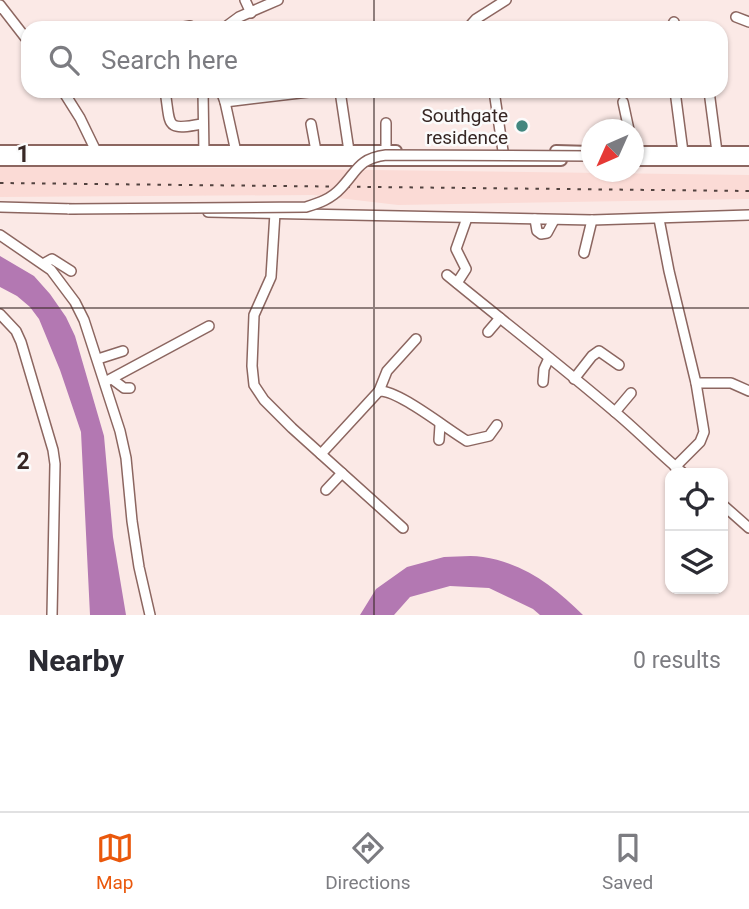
<!DOCTYPE html>
<style>
body{margin:0;font-family:Roboto,sans-serif;background:#f2f2f3;color:#2b2b33}
.controls{position:absolute;right:21px;bottom:21px;display:grid;overflow:hidden;border-radius:14px;box-shadow:0 2px 5px #0004}
.controls button{width:63px;height:63px;display:grid;place-items:center;padding:0;border:0;border-bottom:2px solid #e1e1e2;background:#fff;color:#2b2b33;font:35px sans-serif}
.compass{position:absolute;left:581px;top:119px;width:63px;height:63px;border-radius:50%;background:#fff;box-shadow:0 2px 5px #0004;rotate:225deg}
.list{margin:0;padding:0;list-style:none}
h2{display:flex;justify-content:space-between;align-items:center;height:91px;margin:0;padding:0 28px;font-size:30px}
h2 small{font-size:23px;font-weight:400;color:#7c7c81}
.icon{flex:none;width:38px;height:38px;fill:none;stroke:currentColor;stroke-width:2;stroke-linecap:round;stroke-linejoin:round}
.map{position:relative;flex:none;width:749px;height:615px;overflow:hidden}
.search{position:absolute;background:#fff;box-shadow:0 2px 5px #0004;left:21px;right:21px;top:21px;height:77px;display:flex;align-items:center;gap:18px;box-sizing:border-box;padding:0 24px;border-radius:21px;color:#7c7c81;font-size:26px}
.sheet{height:196px;background:#fff}
nav{display:flex;justify-content:space-around;align-items:center;box-sizing:border-box;height:98px;border-top:2px solid #e1e1e2;background:#fff;font-size:19px;color:#7c7c81}
nav a{display:grid;justify-items:center;gap:4px}
nav .on{color:#ea580c}
.map>svg:first-child{display:block}
.built{fill:#fbdbd6}
.water{fill:#b378b2}
.lines{fill:none;stroke-linecap:round;stroke-linejoin:round}
.minor-casing{stroke:#8c6660;stroke-width:12}
.major-casing{stroke:#8c6660;stroke-width:14}
.minor{stroke:#fff;stroke-width:9}
.major{stroke:#fff;stroke-width:10}
.rail{stroke:#52423f;stroke-width:2;stroke-dasharray:3.5 7;stroke-linecap:butt}
.minor-bridge-casing{stroke:#8c6660;stroke-width:12;stroke-linecap:butt}
.minor-bridge{stroke:#fff;stroke-width:9}
.grid{fill:none;stroke:#372724;stroke-width:2;stroke-opacity:0.55}
.poi-dot{fill:#42877f;stroke:#fbfbfb;stroke-width:2.5}
.labels{text-anchor:middle;stroke-width:5;stroke-linejoin:round;paint-order:stroke}
.poi-label{font-size:19px;fill:#372724;stroke:#fbfbfb;text-anchor:end}
.grid-label{font-size:23px;text-anchor:middle;font-weight:bold;fill:#372724;stroke:#fbfbfb;stroke-width:5;stroke-linejoin:round;paint-order:stroke}
</style>
<div class="map">
<svg width="749" height="615" viewBox="0 0 749 615">
<rect width="100%" height="100%" fill="#fbe9e6"/>
<path class="built" d="M0 165 749 175V199L398 205 313 195 0 197Z"/>
<g class="water">
<path d="M0 256 34 276 50 294 66 317 75 336 104 436 113 537 126 615H90L81 432 60 370 39 319 30 307 17 296 0 287Z"/>
<path d="M444 557C457 557 471 555 483 557 524 563 555 587 583 615H540L533 609 489 588 450 586 410 597 394 615H360L376 589 407 567Z"/>
</g>
<g class="lines">
<defs>
<g id="minor">
<path d="M245 0 251 13"/>
<path d="M0 5 28 41"/>
<path d="M736 17 749 22"/>
<path d="M178 28 190 26"/>
<path d="M224 28 239 17 278 0"/>
<path d="M468 28 476 19 506 0"/>
<path d="M671 28 674 22"/>
<path d="M63 91 80 118 96 151"/>
<path d="M165 91C171 126 164 131 202 124"/>
<path d="M203 91 204 155"/>
<path d="M221 91 225 102 236 152"/>
<path d="M340 91 349 151"/>
<path d="M494 91 503 151"/>
<path d="M675 91 683 152"/>
<path d="M709 91 717 152"/>
<path d="M225 102 317 91"/>
<path d="M623 102 629 130"/>
<path d="M386 123V151"/>
<path d="M311 124 316 151"/>
<path d="M0 207 75 209"/>
<path d="M208 212 592 220 749 215"/>
<path d="M275 213 271 277 254 315 252 366 254 385 264 400 292 428 403 528"/>
<path d="M535 219 537 231 541 234 547 233 554 220"/>
<path d="M659 219 669 271 696 383 704 432 700 442 675 467"/>
<path d="M0 235 51 270 75 302 84 320 120 431 126 458 132 521 139 567 150 615"/>
<path d="M584 253 592 220"/>
<path d="M43 264 52 259 71 271"/>
<path d="M447 275C503 321 560 365 615 412 639 432 660 454 683 473"/>
<path d="M457 283 466 269 456 249 467 218"/>
<path d="M0 314 16 331 21 342 53 450 55 464 52 615"/>
<path d="M488 332 500 318"/>
<path d="M98 359 123 351"/>
<path d="M112 379 124 388H130"/>
<path d="M574 379 592 356 599 351 619 365"/>
<path d="M105 382 209 326"/>
<path d="M543 382 544 369 549 358"/>
<path d="M696 383H731L749 391"/>
<path d="M379 391 387 371 416 339"/>
<path d="M615 412 631 393"/>
<path d="M439 440 440 425"/>
<path d="M321 454 379 391C397 389 448 430 467 441L489 436 497 425"/>
<path d="M326 490 342 473"/>
<path d="M723 505 749 528"/>
</g>
<g id="major">
<path d="M0 151H396"/>
<path d="M556 151 592 152"/>
<path d="M634 152H749"/>
<path d="M0 160H561"/>
<path d="M634 160H749"/>
</g>
</defs>
<use href="#minor" class="minor-casing"/>
<use href="#major" class="major-casing"/>
<use href="#minor" class="minor"/>
<use href="#major" class="major"/>
<path class="rail" d="M0 183 749 191"/>
<defs>
<path id="minor-bridge" d="M69 209 306 207C319 203 331 199 341 188 358 170 358 159 386 155L592 156"/>
</defs>
<use href="#minor-bridge" class="minor-bridge-casing"/>
<use href="#minor-bridge" class="minor-bridge"/>
</g>
<path class="grid" d="M374 0V28M374 91V615M0 308H749"/>
<circle class="poi-dot" cx="522" cy="126" r="7"/>
<g class="labels">
<g class="poi-label">
<text x="508" y="122">Southgate<tspan x="508" dy="22">residence</tspan></text>
</g>
</g>
<g class="grid-label">
<text x="23" y="162">1</text>
<text x="23" y="469">2</text>
</g>
</svg>
<div class="controls">
<button><svg class="icon" aria-label="locate" viewBox="0 0 24 24"><circle cx="12" cy="12" r="6"/><path d="M12 2v4M12 18v4M2 12h4M18 12h4"/></svg></button>
<button><svg class="icon" aria-label="layers" viewBox="0 0 24 24"><path d="M12 4l9 5-9 5-9-5zM3 14l9 5 9-5"/></svg></button>
</div>
<svg class="compass" viewBox="-18 -18 36 36"><path d="M0-13l5 13h-10z" fill="#e53935"/><path d="M0 13l5-13h-10z" fill="#7c7c81"/></svg>
<div class="search"><svg class="icon" aria-label="search" viewBox="0 0 24 24"><circle cx="10" cy="10" r="6"/><path d="M15 15l6 6"/></svg>Search here</div>
</div>
<section class="sheet">
<h2>Nearby<small>0 results</small></h2>
<ul class="list">
</ul>
</section>
<nav>
<a class="on"><svg class="icon" aria-label="map" viewBox="0 0 24 24"><path d="M3 6l6-2 6 2 6-2v14l-6 2-6-2-6 2zM9 4v14M15 6v14"/></svg>Map</a>
<a><svg class="icon" aria-label="directions" viewBox="0 0 24 24"><path d="M12 3l9 9-9 9-9-9zM9 14v-3h6M13 9l2 2-2 2"/></svg>Directions</a>
<a><svg class="icon" aria-label="saved" viewBox="0 0 24 24"><path d="M7 4h10v16l-5-4-5 4z"/></svg>Saved</a>
</nav>
